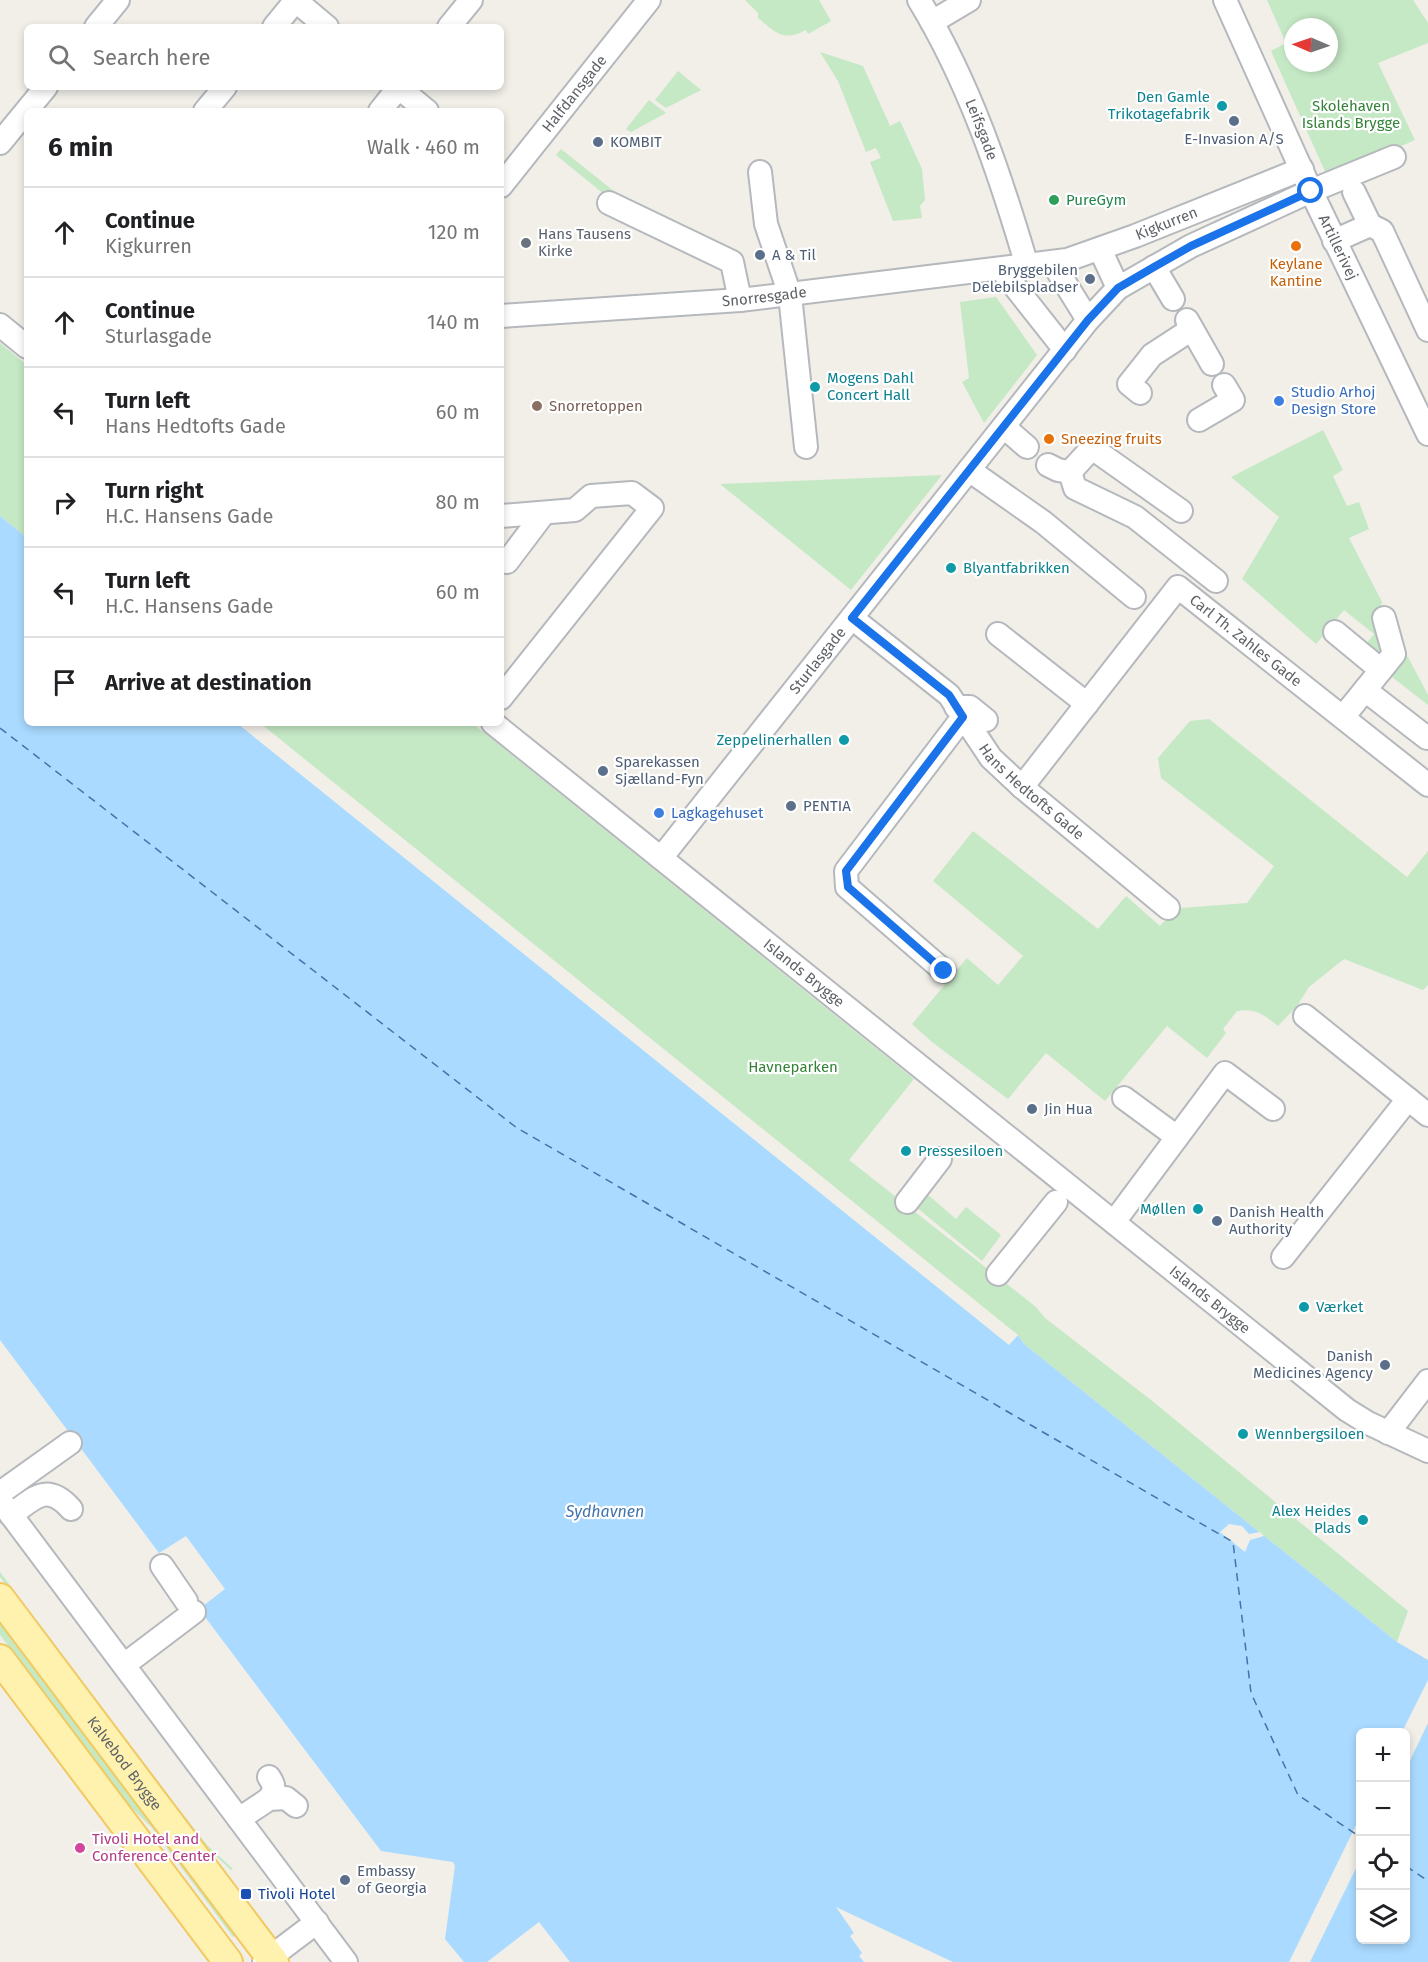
<!DOCTYPE html>
<meta charset="utf-8">
<style>
body{margin:0;font-family:"Fira Sans",sans-serif;background:#f2f2f2;color:#202124}
.controls{position:absolute;right:18px;bottom:18px;display:grid;overflow:hidden;border-radius:9px;box-shadow:0 3px 9px #0003}
.controls button{width:54px;height:54px;display:grid;place-items:center;padding:0;border:0;border-bottom:2px solid #e0e0e0;background:#fff;color:#202124;font:30px sans-serif}
.compass{position:absolute;left:1284px;top:18px;width:54px;height:54px;border-radius:50%;background:#fff;box-shadow:0 3px 9px #0003;rotate:272deg}
.stop{position:absolute;width:18px;height:18px;margin:-14px;border:4px solid #1a73e8;border-radius:50%;background:#fff}
.stop.end{background:#1a73e8;border-color:#fff;box-shadow:0 2px 6px #0008}
.list{margin:0;padding:0;list-style:none}
h2{display:flex;justify-content:space-between;align-items:center;height:78px;margin:0;padding:0 24px;font-size:26px}
h2 small{font-size:20px;font-weight:400;color:#757577}
.list li{display:grid;grid-template-columns:39px 1fr auto;gap:18px;align-items:center;box-sizing:border-box;height:90px;padding:0 24px;border-top:2px solid #e0e0e0}
.list b{display:block;font-size:22px;white-space:nowrap}
.list p{margin:0;font-size:20px;white-space:nowrap;color:#757577}
.list em{font-size:20px;font-style:normal;color:#757577}
.icon{flex:none;width:33px;height:33px;fill:none;stroke:currentColor;stroke-width:2;stroke-linecap:round;stroke-linejoin:round}
.map{position:relative;flex:none;width:1428px;height:1962px;overflow:hidden}
.search{position:absolute;background:#fff;box-shadow:0 3px 9px #0003;left:24px;top:24px;width:480px;height:66px;display:flex;align-items:center;gap:15px;box-sizing:border-box;padding:0 21px;border-radius:9px;color:#757577;font-size:22px}
.panel{position:absolute;background:#fff;box-shadow:0 3px 9px #0003;left:24px;top:108px;width:480px;height:618px;border-radius:9px}
.map>svg:first-child{display:block}
.green{fill:#c5e8c5;fill-rule:evenodd}
.water{fill:#aadaff;fill-rule:evenodd}
.pier{fill:#f1efe8}
.lines{fill:none;stroke-linecap:round;stroke-linejoin:round}
.ferry{stroke:#4174aa;stroke-width:1.5;stroke-dasharray:8 6;stroke-linecap:butt}
.minor-casing{stroke:#b5b8bc;stroke-width:26}
.major-casing{stroke:#f2c960;stroke-width:32}
.minor{stroke:#fff;stroke-width:22}
.major{stroke:#fff2af;stroke-width:28}
.route{stroke:#1a73e8;stroke-width:8}
.culture-dot{fill:#0f9aa8;stroke:#fff;stroke-width:2}
.service-dot{fill:#5c6f8a;stroke:#fff;stroke-width:2}
.leisure-dot{fill:#2e9e5b;stroke:#fff;stroke-width:2}
.worship-dot{fill:#6b7280;stroke:#fff;stroke-width:2}
.food-dot{fill:#e8710a;stroke:#fff;stroke-width:2}
.shop-dot{fill:#3f7fe0;stroke:#fff;stroke-width:2}
.education-dot{fill:#8d6e63;stroke:#fff;stroke-width:2}
.hotel-dot{fill:#d1479c;stroke:#fff;stroke-width:2}
.transit-dot{fill:#1a4fb4;stroke:#fff;stroke-width:2}
.labels{text-anchor:middle;stroke-width:4.5;stroke-linejoin:round;paint-order:stroke}
.street-label{font-size:15px;fill:#5f6368;stroke:#fff}
.culture-label{font-size:15px;fill:#0d838f;stroke:#fff;text-anchor:start}
.park-label{font-size:15px;fill:#348238;stroke:#fff}
.service-label{font-size:15px;fill:#4e5e75;stroke:#fff;text-anchor:start}
.leisure-label{font-size:15px;fill:#27864d;stroke:#fff;text-anchor:start}
.worship-label{font-size:15px;fill:#5b616d;stroke:#fff;text-anchor:start}
.food-label{font-size:15px;fill:#c56008;stroke:#fff}
.shop-label{font-size:15px;fill:#366cbe;stroke:#fff;text-anchor:start}
.education-label{font-size:15px;fill:#785e54;stroke:#fff;text-anchor:start}
.hotel-label{font-size:15px;fill:#b23c85;stroke:#fff;text-anchor:start}
.transit-label{font-size:15px;fill:#164399;stroke:#fff;text-anchor:start}
.water-label{font-size:16px;font-style:italic;fill:#4174aa;stroke:#fff}
</style>
<div class="map">
<svg width="1428" height="1962" viewBox="0 0 1428 1962">
<rect width="100%" height="100%" fill="#f1efe8"/>
<g class="green">
<path d="M745 0H819L831 21 808 34 806 30C783 42 776 33 758 18V13Z"/>
<path d="M1267 0H1413L1428 23V43L1378 63 1415 140 1328 178 1271 51 1286 43ZM1293 27H1329V63H1293Z"/>
<path d="M820 52 863 66 890 126 900 121 922 169 925 200 920 206 922 218 893 221 870 162 881 158 876 148 866 152 838 81Z"/>
<path d="M678 71 701 90 666 108 655 100Z"/>
<path d="M649 100 666 113 631 132 626 129Z"/>
<path d="M561 149 620 196 615 203 556 155Z"/>
<path d="M996 297 1037 355 984 423 962 382 969 378 960 302Z"/>
<path d="M0 343 27 365V538L0 516Z"/>
<path d="M1323 430 1343 470 1333 476 1347 506 1359 502 1369 529 1349 538 1382 602 1379 610 1387 648 1380 661 1366 644 1374 634 1344 610 1316 644 1242 579 1279 517 1231 477Z"/>
<path d="M942 475 851 590 720 484Z"/>
<path d="M1401 654 1408 657 1428 695V705L1387 673Z"/>
<path d="M1209 719 1407 877 1428 851V985L1423 990 1344 959 1309 987 1297 1006 1278 1026C1264 1015 1256 1008 1237 1011L1223 1029 1226 1033 1207 1058 1167 1026 1105 1101 1046 1053 1008 1099 932 1042 912 1024 967 958 998 985 1023 956 933 881 973 831 1098 929 1126 896 1160 926 1169 916 1181 908 1247 903 1274 866 1161 778 1158 758 1190 721Z"/>
<path d="M260 723H472L914 1079 849 1160 1036 1307 1045 1318 1151 1400 1408 1611 1397 1642 1024 1344 1018 1335Z"/>
<path d="M927 1194 956 1219 966 1207 1001 1235 982 1261 916 1207Z"/>
<path d="M0 1572 175 1804 207 1845 233 1869 231 1870 205 1846 173 1806 0 1577Z"/>
<path d="M0 1619 238 1934 233 1937 152 1828 125 1801 0 1635Z"/>
</g>
<path class="water" d="M0 516 27 538V723H237L1009 1344 1018 1335 1024 1344 1397 1642 1428 1660V1962H953L836 1907 854 1933 850 1936 862 1953 859 1956 864 1962H570L539 1922 487 1962H464L445 1939 455 1866 453 1862 381 1851 199 1609 225 1589 186 1536 159 1553 0 1340ZM1360 1732H1406V1940H1360Z"/>
<g class="pier">
<path d="M237 723H242L1009 1340 1015 1333 1018 1335 1009 1345Z"/>
<path d="M1229 1524 1242 1526 1249 1534 1260 1532 1264 1536 1250 1540 1245 1552 1220 1532Z"/>
<path d="M1428 1680V1723L1406 1769V1732H1402Z"/>
<path d="M1360 1817V1860L1310 1962H1289Z"/>
</g>
<g class="lines">
<g class="ferry">
<path d="M0 728 517 1128 1233 1542 1251 1693 1298 1795 1360 1837"/>
<path d="M1406 1866 1428 1881"/>
</g>
<defs>
<g id="minor">
<path d="M295 0 327 27"/>
<path id="s1" d="M919 0C969 82 1000 174 1027 266"/>
<path id="s2" d="M1225 0 1311 191 1428 434"/>
<path d="M932 22 969 0"/>
<path d="M96 27 118 0"/>
<path d="M274 27 296 0"/>
<path d="M449 27 471 0"/>
<path d="M398 87 427 111"/>
<path d="M205 111 225 87"/>
<path d="M380 111 399 87"/>
<path d="M0 143 46 87"/>
<path d="M760 172 766 224 790 295 806 447"/>
<path id="s3" d="M501 186 649 0"/>
<path d="M1354 192 1370 225"/>
<path d="M609 203 732 262 740 300"/>
<path d="M1334 241 1370 225 1382 231 1428 330"/>
<path d="M1100 249 1118 288"/>
<path d="M1052 262 1088 320"/>
<path d="M1154 267 1173 299"/>
<path d="M1001 269 1065 350"/>
<path id="s4" d="M501 316 740 300 1067 260 1135 236 1302 169"/>
<path d="M1187 320 1212 364"/>
<path d="M0 325 27 347"/>
<path d="M1140 393 1129 384 1152 355 1192 329"/>
<path d="M1199 420 1233 400 1224 385"/>
<path d="M1004 427 1027 447"/>
<path d="M1048 465 1058 470 1070 472 1092 448 1181 511"/>
<path d="M969 470 1043 522 1134 597"/>
<path d="M1070 472 1075 488 1135 517 1216 581"/>
<path d="M501 516 575 510 591 496 632 493 652 508 501 698"/>
<path d="M501 558 507 562 544 513"/>
<path id="s5" d="M852 618 949 695 991 758 1022 787 1168 908"/>
<path d="M1335 632 1381 670"/>
<path d="M998 634 1087 704"/>
<path d="M1365 690 1427 738"/>
<path d="M956 707H970L986 720"/>
<path d="M1343 717 1394 654 1384 618"/>
<path id="s6" d="M493 723 1347 1410 1368 1423 1428 1451"/>
<path id="s7" d="M1022 787 1178 587 1428 785"/>
<path id="s8" d="M661 858 1088 320 1118 288 1191 246 1311 191 1394 157"/>
<path d="M944 971 847 887 846 871 963 717"/>
<path d="M1305 1016 1428 1115"/>
<path d="M1124 1098 1177 1137"/>
<path d="M907 1202 940 1159"/>
<path d="M1114 1222 1225 1073 1273 1109"/>
<path d="M1283 1257 1408 1099"/>
<path d="M998 1274 1056 1202"/>
<path d="M1388 1433 1428 1381"/>
<path d="M0 1493 70 1443"/>
<path d="M0 1500 346 1962"/>
<path d="M11 1515C34 1498 47 1482 71 1509"/>
<path d="M162 1566 186 1601"/>
<path d="M124 1665 194 1612"/>
<path d="M269 1799C275 1790 275 1786 269 1777"/>
<path d="M239 1819 269 1799 286 1798 296 1806"/>
<path d="M264 1962 317 1922"/>
</g>
<g id="major">
<path id="s9" d="M0 1598 274 1962"/>
<path d="M0 1659 228 1962"/>
</g>
</defs>
<use href="#minor" class="minor-casing"/>
<use href="#major" class="major-casing"/>
<use href="#minor" class="minor"/>
<use href="#major" class="major"/>
</g>
<g class="lines">
<path class="route" d="M944 971 848 887 846 871 963 717 949 695 852 618 1088 320 1118 288 1154 267 1191 246 1311 191"/>
</g>
<g class="culture-dot">
<circle cx="1222" cy="106" r="6"/>
<circle cx="815" cy="387" r="6"/>
<circle cx="951" cy="568" r="6"/>
<circle cx="844" cy="740" r="6"/>
<circle cx="906" cy="1151" r="6"/>
<circle cx="1198" cy="1209" r="6"/>
<circle cx="1304" cy="1307" r="6"/>
<circle cx="1243" cy="1434" r="6"/>
<circle cx="1363" cy="1520" r="6"/>
</g>
<g class="service-dot">
<circle cx="1234" cy="121" r="6"/>
<circle cx="598" cy="142" r="6"/>
<circle cx="760" cy="255" r="6"/>
<circle cx="1090" cy="279" r="6"/>
<circle cx="603" cy="771" r="6"/>
<circle cx="791" cy="806" r="6"/>
<circle cx="1032" cy="1109" r="6"/>
<circle cx="1217" cy="1221" r="6"/>
<circle cx="1385" cy="1365" r="6"/>
<circle cx="345" cy="1880" r="6"/>
</g>
<circle class="leisure-dot" cx="1054" cy="200" r="6"/>
<circle class="worship-dot" cx="526" cy="243" r="6"/>
<g class="food-dot">
<circle cx="1296" cy="246" r="6"/>
<circle cx="1049" cy="439" r="6"/>
</g>
<g class="shop-dot">
<circle cx="1279" cy="401" r="6"/>
<circle cx="659" cy="813" r="6"/>
</g>
<circle class="education-dot" cx="537" cy="406" r="6"/>
<circle class="hotel-dot" cx="80" cy="1848" r="6"/>
<rect class="transit-dot" x="240" y="1888" width="12" height="12" rx="3"/>
<g class="labels">
<g class="street-label">
<text dy="5" stroke="none"><textPath href="#s3" startOffset="118">Halfdansgade</textPath></text>
<text dy="5" stroke="none"><textPath href="#s1" startOffset="144">Leifsgade</textPath></text>
<text dy="5" stroke="none"><textPath href="#s4" startOffset="675">Kigkurren</textPath></text>
<text dy="5" stroke="none"><textPath href="#s2" startOffset="272">Artillerivej</textPath></text>
<text dy="5" stroke="none"><textPath href="#s4" startOffset="264">Snorresgade</textPath></text>
<text dy="5" stroke="none"><textPath href="#s7" startOffset="340">Carl Th. Zahles Gade</textPath></text>
<text dy="5" stroke="none"><textPath href="#s8" startOffset="252">Sturlasgade</textPath></text>
<text dy="5" stroke="none"><textPath href="#s5" startOffset="252">Hans Hedtofts Gade</textPath></text>
<text dy="5" stroke="none"><textPath href="#s6" startOffset="399">Islands Brygge</textPath></text>
<text dy="5" stroke="none"><textPath href="#s6" startOffset="920">Islands Brygge</textPath></text>
<text dy="5" stroke="none"><textPath href="#s9" startOffset="207">Kalvebod Brygge</textPath></text>
</g>
<g class="culture-label">
<text x="1210" y="102" text-anchor="end">Den Gamle<tspan x="1210" dy="17">Trikotagefabrik</tspan></text>
<text x="827" y="383">Mogens Dahl<tspan x="827" dy="17">Concert Hall</tspan></text>
<text x="963" y="573">Blyantfabrikken</text>
<text x="832" y="745" text-anchor="end">Zeppelinerhallen</text>
<text x="918" y="1156">Pressesiloen</text>
<text x="1186" y="1214" text-anchor="end">Møllen</text>
<text x="1316" y="1312">Værket</text>
<text x="1255" y="1439">Wennbergsiloen</text>
<text x="1351" y="1516" text-anchor="end">Alex Heides<tspan x="1351" dy="17">Plads</tspan></text>
</g>
<g class="park-label">
<text x="1351" y="111">Skolehaven<tspan x="1351" dy="17">Islands Brygge</tspan></text>
<text x="793" y="1072">Havneparken</text>
</g>
<g class="service-label">
<text x="1234" y="144" text-anchor="middle">E-Invasion A/S</text>
<text x="610" y="147">KOMBIT</text>
<text x="772" y="260">A &amp; Til</text>
<text x="1078" y="275" text-anchor="end">Bryggebilen<tspan x="1078" dy="17">Delebilspladser</tspan></text>
<text x="615" y="767">Sparekassen<tspan x="615" dy="17">Sjælland-Fyn</tspan></text>
<text x="803" y="811">PENTIA</text>
<text x="1044" y="1114">Jin Hua</text>
<text x="1229" y="1217">Danish Health<tspan x="1229" dy="17">Authority</tspan></text>
<text x="1373" y="1361" text-anchor="end">Danish<tspan x="1373" dy="17">Medicines Agency</tspan></text>
<text x="357" y="1876">Embassy<tspan x="357" dy="17">of Georgia</tspan></text>
</g>
<g class="leisure-label">
<text x="1066" y="205">PureGym</text>
</g>
<g class="worship-label">
<text x="538" y="239">Hans Tausens<tspan x="538" dy="17">Kirke</tspan></text>
</g>
<g class="food-label">
<text x="1296" y="269">Keylane<tspan x="1296" dy="17">Kantine</tspan></text>
<text x="1061" y="444" text-anchor="start">Sneezing fruits</text>
</g>
<g class="shop-label">
<text x="1291" y="397">Studio Arhoj<tspan x="1291" dy="17">Design Store</tspan></text>
<text x="671" y="818">Lagkagehuset</text>
</g>
<g class="education-label">
<text x="549" y="411">Snorretoppen</text>
</g>
<g class="hotel-label">
<text x="92" y="1844">Tivoli Hotel and<tspan x="92" dy="17">Conference Center</tspan></text>
</g>
<g class="transit-label">
<text x="258" y="1899">Tivoli Hotel</text>
</g>
<g class="water-label">
<text x="605" y="1517">Sydhavnen</text>
</g>
</g>
</svg>
<div class="controls">
<button>+</button>
<button>−</button>
<button><svg class="icon" aria-label="locate" viewBox="0 0 24 24"><circle cx="12" cy="12" r="6"/><path d="M12 2v4M12 18v4M2 12h4M18 12h4"/></svg></button>
<button><svg class="icon" aria-label="layers" viewBox="0 0 24 24"><path d="M12 4l9 5-9 5-9-5zM3 14l9 5 9-5"/></svg></button>
</div>
<svg class="compass" viewBox="-18 -18 36 36"><path d="M0-13l5 13h-10z" fill="#e53935"/><path d="M0 13l5-13h-10z" fill="#757577"/></svg>
<div class="stop" style="left:1311px;top:191px"></div>
<div class="stop end" style="left:944px;top:971px"></div>
<div class="search"><svg class="icon" aria-label="search" viewBox="0 0 24 24"><circle cx="10" cy="10" r="6"/><path d="M15 15l6 6"/></svg>Search here</div>
<section class="panel">
<h2>6 min<small>Walk · 460 m</small></h2>
<ul class="list">
<li><svg class="icon" aria-label="ahead" viewBox="0 0 24 24"><path d="M12 20V5M6 11l6-6 6 6"/></svg><div><b>Continue</b><p>Kigkurren</p></div><em>120 m</em></li>
<li><svg class="icon" aria-label="ahead" viewBox="0 0 24 24"><path d="M12 20V5M6 11l6-6 6 6"/></svg><div><b>Continue</b><p>Sturlasgade</p></div><em>140 m</em></li>
<li><svg class="icon" aria-label="left" viewBox="0 0 24 24"><path d="M17 20v-9H6M10 6l-5 5 5 5"/></svg><div><b>Turn left</b><p>Hans Hedtofts Gade</p></div><em>60 m</em></li>
<li><svg class="icon" aria-label="right" viewBox="0 0 24 24"><path d="M7 20v-9h11M14 6l5 5-5 5"/></svg><div><b>Turn right</b><p>H.C. Hansens Gade</p></div><em>80 m</em></li>
<li><svg class="icon" aria-label="left" viewBox="0 0 24 24"><path d="M17 20v-9H6M10 6l-5 5 5 5"/></svg><div><b>Turn left</b><p>H.C. Hansens Gade</p></div><em>60 m</em></li>
<li><svg class="icon" aria-label="arrive" viewBox="0 0 24 24"><path d="M6 21V4h12l-3 4 3 4H6"/></svg><div><b>Arrive at destination</b></div></li>
</ul>
</section>
</div>
